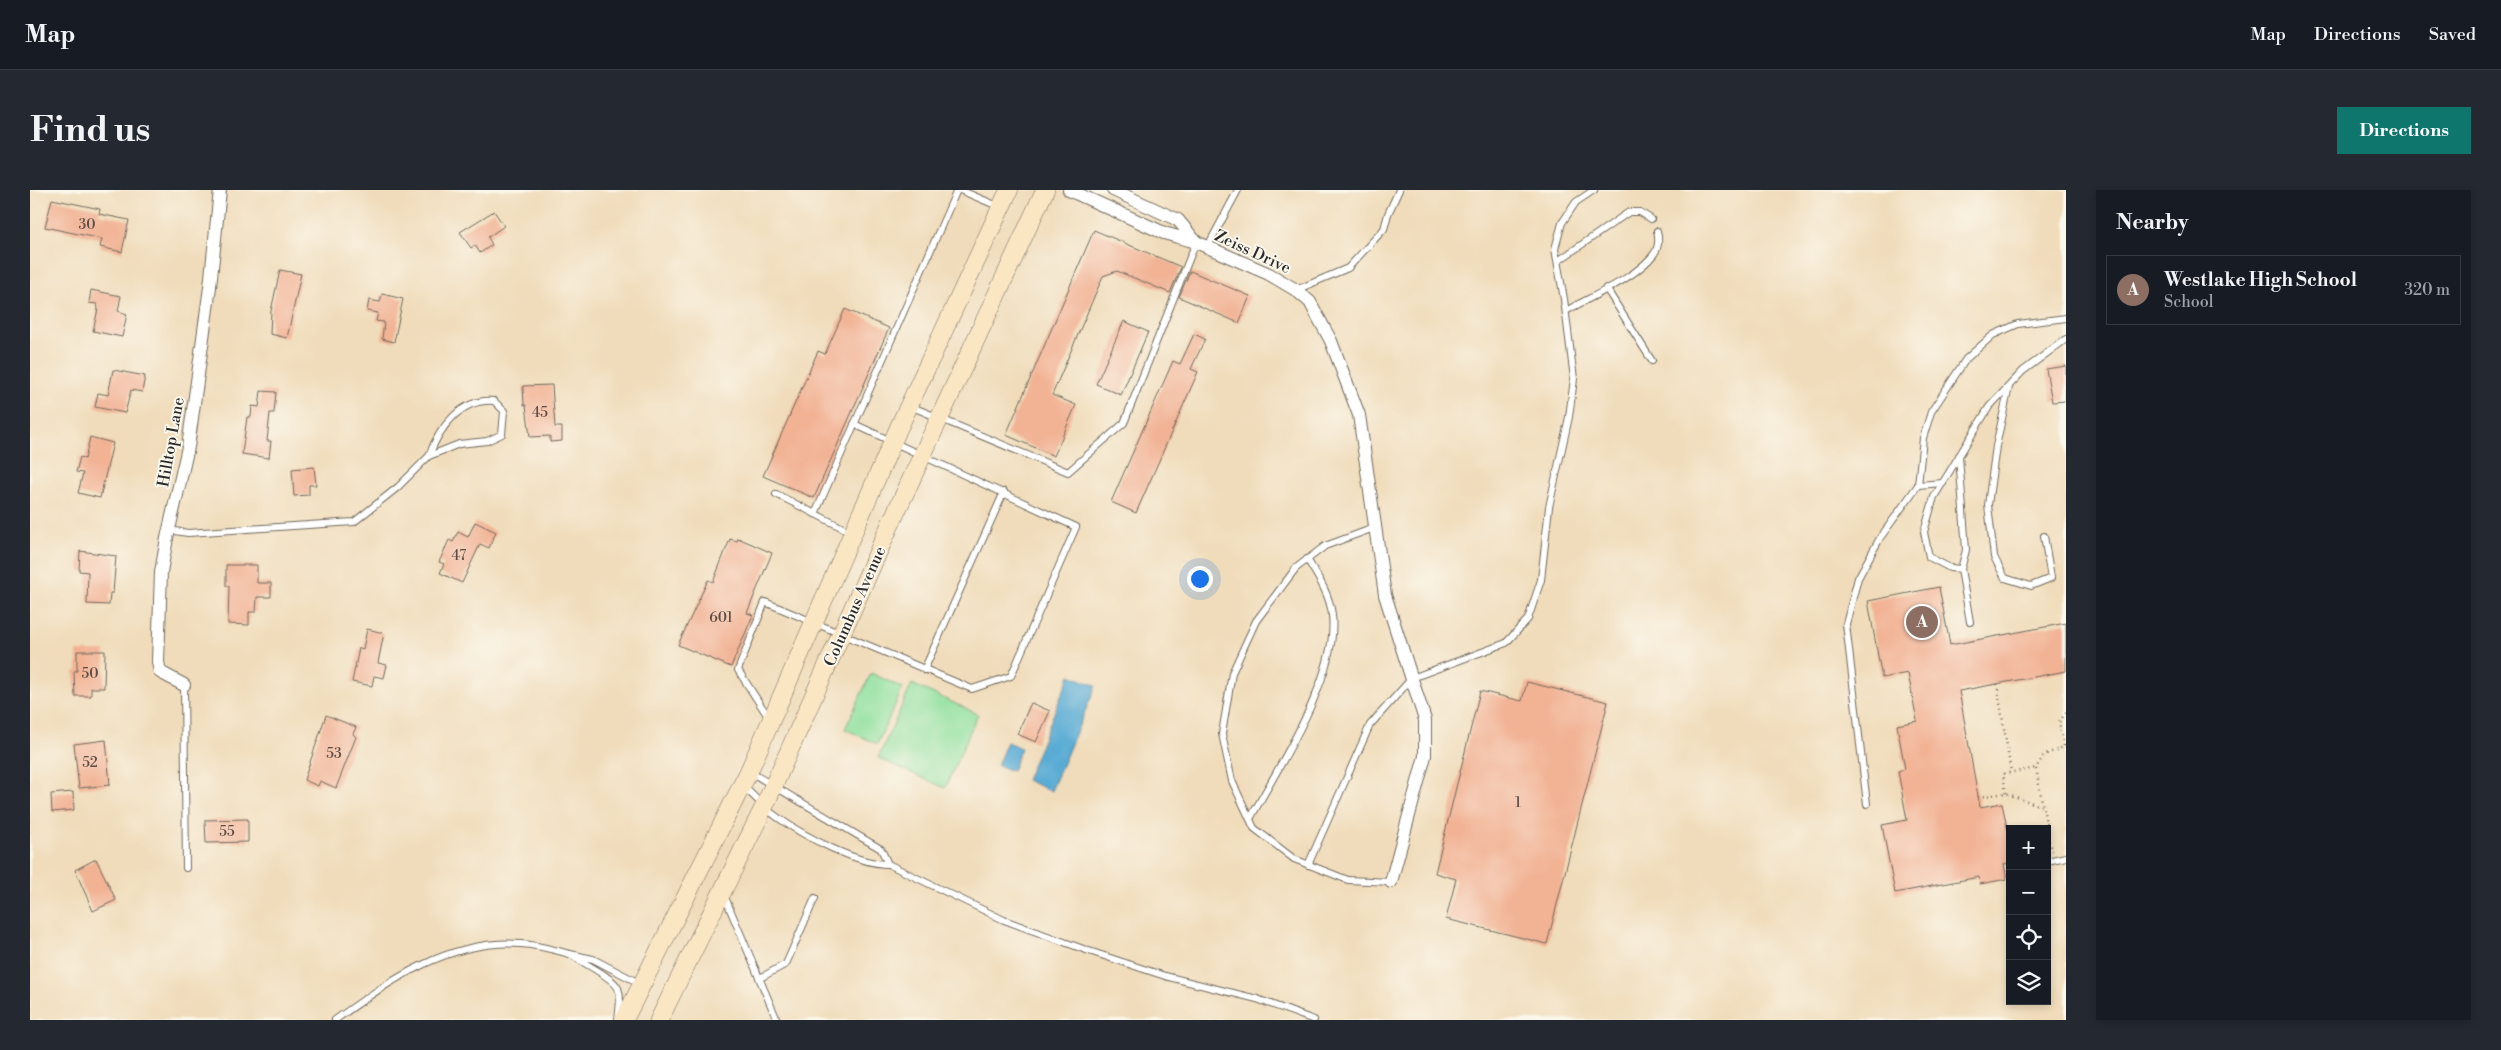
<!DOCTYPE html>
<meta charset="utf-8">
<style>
body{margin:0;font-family:"Libre Bodoni",serif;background:#242831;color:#f1f3f6}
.controls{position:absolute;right:15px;bottom:15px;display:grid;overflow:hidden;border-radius:0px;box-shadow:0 2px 8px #0003}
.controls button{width:45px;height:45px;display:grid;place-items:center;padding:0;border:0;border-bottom:1px solid #363941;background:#171b24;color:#f1f3f6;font:25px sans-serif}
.you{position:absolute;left:1169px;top:388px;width:18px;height:18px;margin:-12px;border:4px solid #fff;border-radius:50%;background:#1a73e8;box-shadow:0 0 0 8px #1a73e833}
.badge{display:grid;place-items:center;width:32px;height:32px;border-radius:50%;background:#0f766e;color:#fff;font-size:16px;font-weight:700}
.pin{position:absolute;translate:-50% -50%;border:2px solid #fff;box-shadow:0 1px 5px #0006}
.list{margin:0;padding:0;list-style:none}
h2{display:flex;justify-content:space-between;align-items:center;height:65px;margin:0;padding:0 20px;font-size:21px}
h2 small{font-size:16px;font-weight:400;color:#9ea1a6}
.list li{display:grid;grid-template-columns:32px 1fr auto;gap:15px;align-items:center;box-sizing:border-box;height:70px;margin:0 10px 10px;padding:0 10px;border:1px solid #363941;border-radius:0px}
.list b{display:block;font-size:19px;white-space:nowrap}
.list p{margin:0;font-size:16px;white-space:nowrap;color:#9ea1a6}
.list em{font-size:16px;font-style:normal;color:#9ea1a6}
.icon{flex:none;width:28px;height:28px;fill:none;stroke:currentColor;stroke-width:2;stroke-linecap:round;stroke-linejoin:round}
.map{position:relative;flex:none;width:2036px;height:830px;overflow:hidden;border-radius:0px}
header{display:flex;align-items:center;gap:30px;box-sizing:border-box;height:70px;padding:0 25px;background:#171b24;border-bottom:1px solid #363941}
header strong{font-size:24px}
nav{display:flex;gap:28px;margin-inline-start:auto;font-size:18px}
.intro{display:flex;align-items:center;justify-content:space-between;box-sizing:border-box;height:120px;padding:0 30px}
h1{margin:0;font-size:35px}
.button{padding:12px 22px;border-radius:0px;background:#0f766e;color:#fff;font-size:18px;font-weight:700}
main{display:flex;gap:30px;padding:0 30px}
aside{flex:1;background:#171b24;border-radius:0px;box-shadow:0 2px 8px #0003}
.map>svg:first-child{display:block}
.green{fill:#90e09e;stroke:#5e8664}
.water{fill:#59abd4;stroke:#426b80}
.building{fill:#f2b395}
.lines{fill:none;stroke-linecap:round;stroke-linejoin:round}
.lane-casing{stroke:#70695d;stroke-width:8}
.street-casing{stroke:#70695d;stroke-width:14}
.secondary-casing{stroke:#70695d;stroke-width:19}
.path{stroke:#70695d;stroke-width:2.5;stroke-dasharray:1 4;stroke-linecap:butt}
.lane{stroke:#fff;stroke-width:6}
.street{stroke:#fff;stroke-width:12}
.secondary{stroke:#fbe6c4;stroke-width:18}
.labels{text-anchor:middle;stroke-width:4;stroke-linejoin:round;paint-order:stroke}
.number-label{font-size:14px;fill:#5d4d46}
.street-label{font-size:16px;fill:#2b2b2b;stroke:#fbf7ec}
</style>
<header>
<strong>Map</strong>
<nav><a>Map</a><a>Directions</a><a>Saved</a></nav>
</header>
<div class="intro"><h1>Find us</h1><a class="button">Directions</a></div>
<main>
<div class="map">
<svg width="2036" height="830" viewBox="0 0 2036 830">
<rect width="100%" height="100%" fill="#fbf7ec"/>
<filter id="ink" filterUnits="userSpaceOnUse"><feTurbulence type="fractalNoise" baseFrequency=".02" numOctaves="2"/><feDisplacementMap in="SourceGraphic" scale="10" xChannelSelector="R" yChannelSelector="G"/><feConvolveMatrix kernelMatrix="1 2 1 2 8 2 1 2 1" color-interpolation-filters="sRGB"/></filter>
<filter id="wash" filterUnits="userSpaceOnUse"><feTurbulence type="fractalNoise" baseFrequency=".0096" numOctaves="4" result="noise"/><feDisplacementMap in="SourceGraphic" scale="20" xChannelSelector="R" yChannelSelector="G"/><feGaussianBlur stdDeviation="1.12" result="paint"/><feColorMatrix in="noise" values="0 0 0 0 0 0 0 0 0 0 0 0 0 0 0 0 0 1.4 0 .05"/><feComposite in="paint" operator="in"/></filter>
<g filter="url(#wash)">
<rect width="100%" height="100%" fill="#f0dcba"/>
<g class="green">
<path d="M841 483 873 498 847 554 815 539Z"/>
<path d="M882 494 948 524 915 598 848 568Z"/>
</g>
<g class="water">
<path d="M1040 485 1066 496 1021 601 996 590Z"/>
<path d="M977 552 991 558 982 581 967 575Z"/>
</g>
<g id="blocks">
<g class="building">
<path d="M22 9 70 19 69 24 99 30 92 62 70 57 72 49 15 37Z"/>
<path d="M464 21 474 36 458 47 462 55 450 63 445 55 441 58 430 42Z"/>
<path d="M1064 40 1151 77 1140 103 1087 81 1073 86 1022 205 1046 215 1024 266 976 245Z"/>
<path d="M250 80 271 84 257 148 240 144 241 121Z"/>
<path d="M1160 81 1220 106 1209 133 1149 107Z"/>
<path d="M61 100 91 106 88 121 97 124 92 147 63 141 68 119 67 114 59 113Z"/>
<path d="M352 104 373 109 364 152 352 149 354 132 346 131 348 123 337 121 339 110 350 112Z"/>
<path d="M815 119 859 138 784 308 733 286 788 161 795 164Z"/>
<path d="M1094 131 1118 142 1091 205 1066 194Z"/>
<path d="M1164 144 1175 149 1161 179 1168 182 1106 323 1081 312 1143 171 1150 174Z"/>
<path d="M2036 176V211L2022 212 2016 179Z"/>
<path d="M83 180 115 186 112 202 101 200 95 223 65 217 68 203 78 205Z"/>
<path d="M522 195 525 237H532V251L520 252V246L500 247 496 215H494L493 196Z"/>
<path d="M231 201 246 202 244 223H240L237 251H241L239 268 212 264 217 227H221L222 216 229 217Z"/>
<path d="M60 247 83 253 70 308 48 303 53 283 46 282 50 267 55 269Z"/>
<path d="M284 277 286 295H279V305L264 306 262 279Z"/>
<path d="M445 332 466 342 459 358 450 354 432 393 410 383 414 374 409 372 419 350 423 352 428 342 438 347Z"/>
<path d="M708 348 742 363 717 423 723 425 701 477 648 455 678 390 683 392 700 349 707 351Z"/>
<path d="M50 361 86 366 83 403H80L79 415 57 414 58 382 49 381Z"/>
<path d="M196 375H227V393H241V407H227L226 422H219V435L198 434 199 396H196Z"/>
<path d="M1909 397 1920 455 2036 433V481L1929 501 1950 617 1972 613 1980 652V673L1974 674 1977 689 1950 694 1949 687 1865 703 1852 635 1877 630 1868 581 1875 579 1867 535 1887 531 1878 483 1852 488 1838 411Z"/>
<path d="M337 439 354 443 348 473 357 475 354 488 344 486 342 496 322 492 329 458 333 459Z"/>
<path d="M47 461H75L74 498H61V506H45L44 481H47Z"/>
<path d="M1497 492 1578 512 1517 754 1416 729 1426 689 1405 683 1450 501 1492 511Z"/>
<path d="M1001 513 1020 521 1006 552 987 544Z"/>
<path d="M296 525 326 537 323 544 326 547 306 598 290 591 288 596 274 590Z"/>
<path d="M76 550 80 595 49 598 44 554Z"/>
<path d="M43 602 44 620 22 622 21 604Z"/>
<path d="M218 629V652L176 653 175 630Z"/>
<path d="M66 669 86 710 63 721 45 680Z"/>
</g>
</g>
</g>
<g filter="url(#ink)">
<use href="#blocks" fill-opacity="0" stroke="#70695d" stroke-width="1"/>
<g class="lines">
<defs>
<g id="lane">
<path d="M930 0 970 17"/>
<path d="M1178 56 1208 0"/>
<path d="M1528 71 1599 22H1610L1621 29"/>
<path d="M1576 98 1622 171"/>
<path d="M1266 100 1318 78 1354 39 1358 24 1369 0"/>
<path d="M1536 121C1562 106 1606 88 1624 64 1629 57 1629 49 1627 41"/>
<path d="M1979 197 1966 256 1958 315 1964 367 1975 388 2001 396 2021 388 2014 346"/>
<path d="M880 216 1038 282 1094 233 1166 52"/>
<path d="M1929 266 1936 360 1931 379"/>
<path d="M1888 295 1893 248 1901 222 1936 169 1963 145 1988 134 2036 128"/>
<path d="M746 304 821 342"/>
<path d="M785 324 927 0"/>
<path d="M1344 338 1295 356 1266 378 1226 431 1202 483 1192 544 1202 591 1224 638 1264 669 1318 690 1361 692"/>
<path d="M138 340 158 343 324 332 368 297 399 266 429 254 457 251 472 244 474 221 464 211C431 208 409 238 399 266"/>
<path d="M1940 432 1931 379 1920 378 1899 367 1894 342 1904 307 1959 217 1993 181 2036 149"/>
<path d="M894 480 974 302"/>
<path d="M154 495 156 678"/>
<path d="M739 528 708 480 735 412 942 499 981 486 1046 337 824 234"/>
<path d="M720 582 851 659 858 674"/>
<path d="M713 596C724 606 734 618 747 627 774 646 826 674 858 674L974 730 1056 760 1135 786 1227 809 1284 830"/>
<path d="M1837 614 1816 434 1828 388 1850 348 1888 295 1913 293"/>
<path d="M1220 629C1249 576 1309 485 1302 425 1300 405 1288 387 1277 369"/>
<path d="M2017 671 2036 667"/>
<path d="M1278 675 1340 535 1382 488 1476 453 1498 429 1511 390 1519 317 1539 227 1544 189 1534 109 1525 59 1532 33 1546 12 1564 0"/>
<path d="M694 705 747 830"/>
<path d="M730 788 756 774 785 708"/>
<path d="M305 830C361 790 419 749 491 754 508 755 524 760 540 764"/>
<path d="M588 830C589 820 592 808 588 798 583 787 551 772 540 764L563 769 611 794"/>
</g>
<g id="street">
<path d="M1039 0 1134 43 1166 52 1148 30 1083 0"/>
<path d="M1166 52 1239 84 1266 100 1280 112 1301 151 1329 225 1355 405 1395 530V566L1361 692"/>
<path d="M154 495 130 482 128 472 131 382 137 348 158 257 180 97 190 0"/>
</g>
<g id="secondary">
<path d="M594 830 719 581 869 237 979 0"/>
<path d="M629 830 734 617 861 333 1015 0"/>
</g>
</defs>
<use href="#lane" class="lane-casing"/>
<use href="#street" class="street-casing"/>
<use href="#secondary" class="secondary-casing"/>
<g class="path">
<path d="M1967 494 1981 582"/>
<path d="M2034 556 2029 532 2036 523"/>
<path d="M1976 603 1973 584 2006 578"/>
<path d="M1948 607 1976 603 2013 617"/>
<path d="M2017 639 2006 578 2014 565 2036 556"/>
<path d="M2017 641 2021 661"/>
</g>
<use href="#lane" class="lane"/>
<use href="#street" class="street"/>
<use href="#secondary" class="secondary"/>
</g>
</g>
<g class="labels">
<g class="number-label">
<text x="57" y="39">30</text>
<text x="510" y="227">45</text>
<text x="429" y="370">47</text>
<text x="691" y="432">601</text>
<text x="60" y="488">50</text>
<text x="304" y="568">53</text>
<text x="60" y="577">52</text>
<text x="1488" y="617">1</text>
<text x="197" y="646">55</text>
</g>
<g class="street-label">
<text transform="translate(1223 61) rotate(25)" y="6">Zeiss Drive</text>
<text transform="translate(140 252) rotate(-80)" y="6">Hilltop Lane</text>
<text transform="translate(824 416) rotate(-66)" y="6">Columbus Avenue</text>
</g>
</g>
</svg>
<div class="controls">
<button>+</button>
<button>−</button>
<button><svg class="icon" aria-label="locate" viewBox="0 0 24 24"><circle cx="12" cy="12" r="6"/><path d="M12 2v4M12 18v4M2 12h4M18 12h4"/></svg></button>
<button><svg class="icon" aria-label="layers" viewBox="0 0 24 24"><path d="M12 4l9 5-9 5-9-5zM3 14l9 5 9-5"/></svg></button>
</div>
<div class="you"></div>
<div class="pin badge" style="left:1892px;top:432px;background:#8d6e63">A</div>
</div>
<aside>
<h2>Nearby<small></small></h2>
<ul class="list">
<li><span class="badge" style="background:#8d6e63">A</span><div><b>Westlake High School</b><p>School</p></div><em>320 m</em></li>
</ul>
</aside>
</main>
